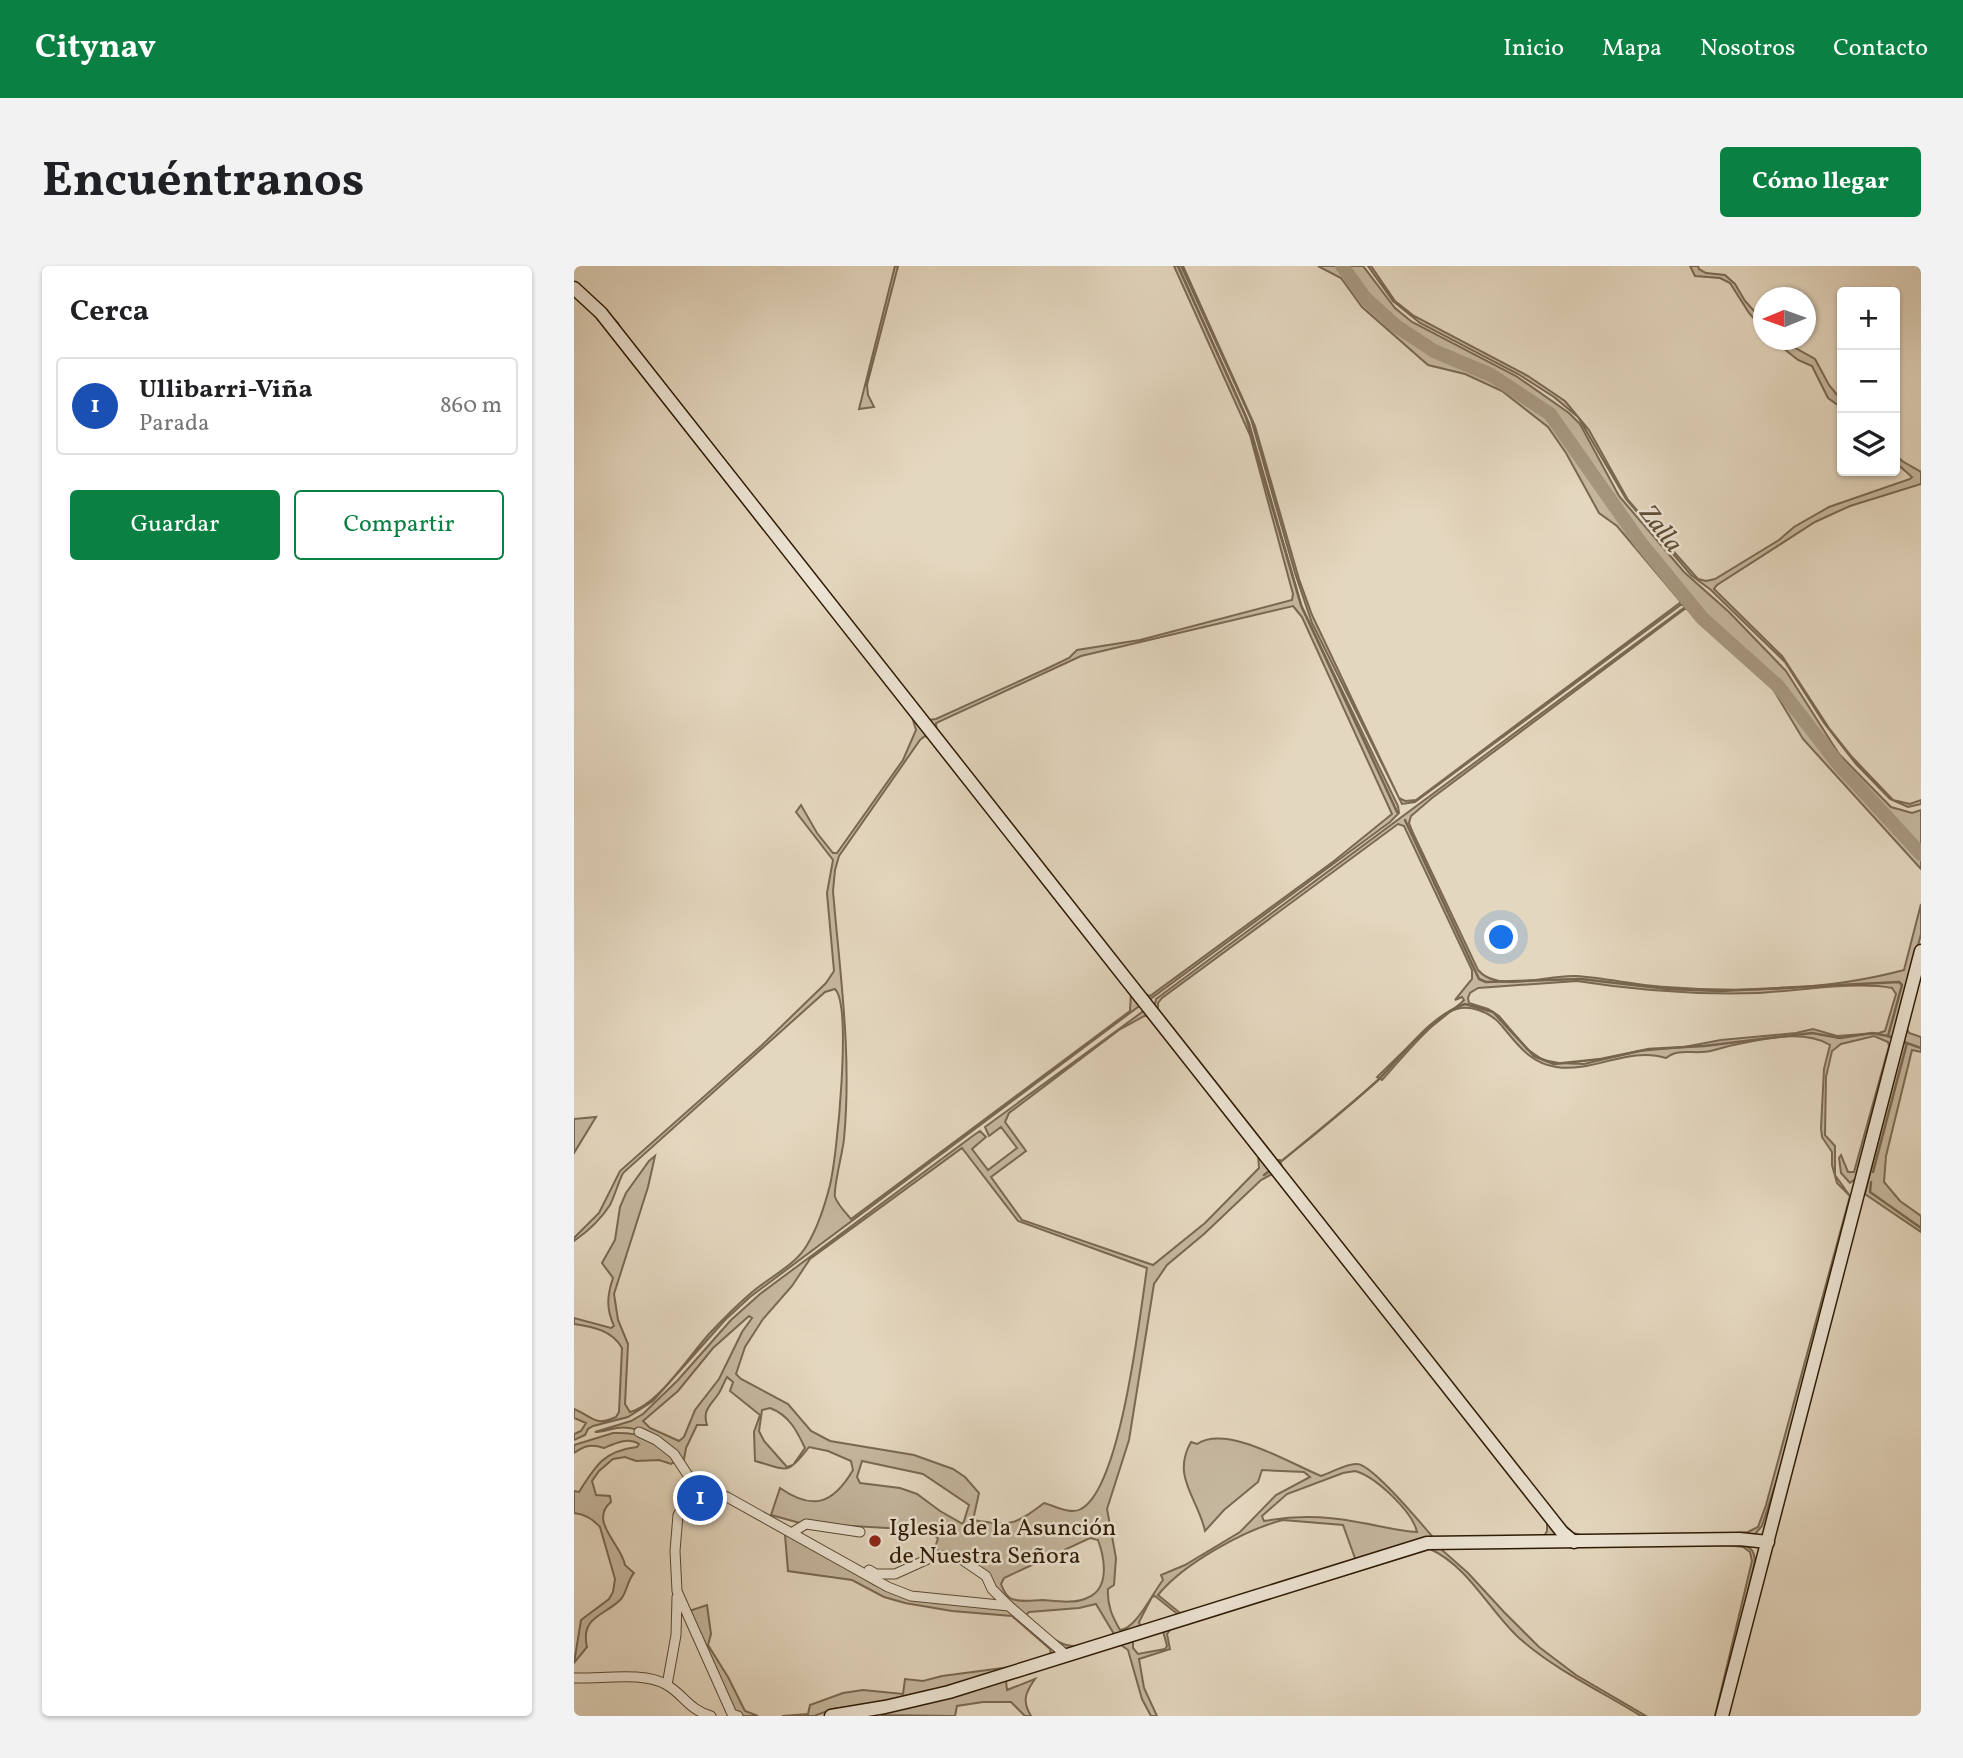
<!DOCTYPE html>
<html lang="es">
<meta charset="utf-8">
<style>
body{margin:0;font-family:Vollkorn,serif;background:#f2f2f2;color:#202124}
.controls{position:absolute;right:21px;top:21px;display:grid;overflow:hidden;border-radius:7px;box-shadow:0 2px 5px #0004}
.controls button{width:63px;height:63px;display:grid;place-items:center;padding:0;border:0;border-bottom:2px solid #e0e0e0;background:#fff;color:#202124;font:35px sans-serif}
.compass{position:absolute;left:1179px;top:21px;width:63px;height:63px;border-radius:50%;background:#fff;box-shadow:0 2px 5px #0004;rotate:269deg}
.you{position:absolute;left:928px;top:672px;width:24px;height:24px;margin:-18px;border:5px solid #fff;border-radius:50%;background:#1a73e8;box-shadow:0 0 0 10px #1a73e833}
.badge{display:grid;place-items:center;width:46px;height:46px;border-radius:50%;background:#0b8043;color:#fff;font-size:23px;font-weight:700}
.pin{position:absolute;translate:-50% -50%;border:4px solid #fff;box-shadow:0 2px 7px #0006}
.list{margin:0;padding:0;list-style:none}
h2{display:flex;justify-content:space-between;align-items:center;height:91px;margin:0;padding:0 28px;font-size:30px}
h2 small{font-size:23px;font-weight:400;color:#757577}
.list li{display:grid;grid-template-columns:46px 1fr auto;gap:21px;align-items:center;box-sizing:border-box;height:98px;margin:0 14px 14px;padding:0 14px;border:2px solid #e0e0e0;border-radius:7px}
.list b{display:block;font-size:26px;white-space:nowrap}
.list p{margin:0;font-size:23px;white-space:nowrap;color:#757577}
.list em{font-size:23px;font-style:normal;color:#757577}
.actions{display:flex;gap:14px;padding:21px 28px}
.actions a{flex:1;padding:16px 0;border:2px solid #0b8043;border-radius:7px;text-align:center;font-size:24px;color:#0b8043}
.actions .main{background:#0b8043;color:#fff}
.icon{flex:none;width:38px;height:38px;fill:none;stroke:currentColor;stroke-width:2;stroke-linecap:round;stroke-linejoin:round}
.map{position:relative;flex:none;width:1347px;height:1450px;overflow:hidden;border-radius:7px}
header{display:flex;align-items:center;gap:42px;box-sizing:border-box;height:98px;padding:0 35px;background:#0b8043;color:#fff}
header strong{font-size:33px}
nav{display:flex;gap:38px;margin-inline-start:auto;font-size:24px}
.intro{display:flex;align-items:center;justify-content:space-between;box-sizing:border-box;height:168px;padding:0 42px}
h1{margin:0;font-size:49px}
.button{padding:18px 32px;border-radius:7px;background:#0b8043;color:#fff;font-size:24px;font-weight:700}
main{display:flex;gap:42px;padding:0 42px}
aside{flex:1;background:#fff;border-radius:7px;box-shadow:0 2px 5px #0004}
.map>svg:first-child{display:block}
.green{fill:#c5b79f;stroke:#796852;stroke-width:2;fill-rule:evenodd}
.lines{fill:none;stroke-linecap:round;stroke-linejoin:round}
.stream{stroke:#76654e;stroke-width:2.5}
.river{stroke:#a6977f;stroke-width:14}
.street-casing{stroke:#5b4933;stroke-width:11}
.secondary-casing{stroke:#2d1a04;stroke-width:15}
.street{stroke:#ede5d5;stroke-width:9}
.secondary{stroke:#ede5d5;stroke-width:12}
.poi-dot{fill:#8f2418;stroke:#ede5d5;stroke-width:2.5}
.labels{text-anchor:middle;stroke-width:5;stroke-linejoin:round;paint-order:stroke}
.poi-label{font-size:24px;fill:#2d1a04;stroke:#ede5d5;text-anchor:start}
.water-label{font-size:26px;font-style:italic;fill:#5d4c35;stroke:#ede5d5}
</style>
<header>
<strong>Citynav</strong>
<nav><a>Inicio</a><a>Mapa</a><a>Nosotros</a><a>Contacto</a></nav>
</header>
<div class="intro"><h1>Encuéntranos</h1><a class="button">Cómo llegar</a></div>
<main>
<aside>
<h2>Cerca<small></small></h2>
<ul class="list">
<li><span class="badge" style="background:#1a4fb4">1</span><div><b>Ullibarri-Viña</b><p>Parada</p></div><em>860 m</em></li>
</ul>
<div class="actions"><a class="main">Guardar</a><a>Compartir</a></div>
</aside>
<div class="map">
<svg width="1347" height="1450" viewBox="0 0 1347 1450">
<rect width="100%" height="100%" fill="#e4d7bf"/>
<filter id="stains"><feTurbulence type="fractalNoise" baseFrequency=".00286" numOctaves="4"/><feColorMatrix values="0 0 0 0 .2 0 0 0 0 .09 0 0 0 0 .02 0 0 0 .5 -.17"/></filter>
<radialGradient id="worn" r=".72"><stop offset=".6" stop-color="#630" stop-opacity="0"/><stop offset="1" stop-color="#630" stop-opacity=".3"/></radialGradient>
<g class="green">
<path d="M321 0H324L293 119 294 129 300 141 285 143Z"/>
<path d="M600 0H604L675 157 728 342 824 540 825 547 816 556 575 734 12 26 44 57 48 66 354 454 362 453 472 403 495 392 503 384 566 374 718 334 719 328 676 169ZM719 340 728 351 818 548 760 595 576 730 571 728 363 467 362 457 507 390Z"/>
<path d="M607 0H609L681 160 725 313 738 349 825 532 831 535 842 534 1107 336 1043 260 1025 247 992 187 974 161 928 125 891 108 854 99 788 41 767 12 744 0H789L821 42 838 56 942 110 995 147 1006 158 1045 230 1110 306 1155 346 1212 405 1265 488 1317 541 1338 547 1347 544V603L1229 473 1196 418 1178 396 1133 363 1112 342 858 532 837 550 835 557 839 567 904 704C924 728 975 708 1002 710 1032 712 1061 719 1092 721 1168 727 1256 724 1330 704L1347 638V668L1284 911 1276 917 1267 907 1265 892 1267 889 1274 906H1280L1315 780 1314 776 1300 770 1267 778 1258 785 1252 811 1251 869 1261 880V909L1278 933 1210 1191 1188 1260 1181 1268 1150 1271 1006 1274 989 1263 580 743 582 733 1111 341 1108 338 841 536 828 538 738 357 721 307 677 153ZM824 558 830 560 898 704V713L881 734 888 731 890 734 887 737 841 774 803 811 808 814C826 794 853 761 876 746 893 736 917 746 928 760 944 779 956 797 982 801 1019 807 1055 780 1092 792 1103 783 1115 787 1128 786 1137 786 1146 782 1155 780 1184 774 1229 762 1256 779L1250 803 1247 862 1248 871 1258 886V899L1263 917 1276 930 1192 1239 1184 1261 1174 1266 1139 1269 1011 1270 999 1267 989 1258 708 902 706 894H703L584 743V737L588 732ZM1003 715C1066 725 1120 729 1184 727 1224 725 1281 715 1318 722L1322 728 1311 765 1305 767 1263 770 1239 763 1222 767 1147 774 1110 781 1065 785 1010 798 985 797 969 794 953 783 925 750 914 743 895 737 894 732 896 727 904 722Z"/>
<path d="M794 0H797L821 35 840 50 954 110 991 135 1015 164 1054 234 1124 313 1132 315 1141 313 1205 274 1220 261 1255 241 1336 213 1338 211 1321 196V188L1328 195 1347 206V218L1276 240 1241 256 1143 319 1140 323 1208 390 1255 462 1278 491 1319 534 1336 538 1347 534V538L1334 541 1316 533 1282 498 1250 457 1211 396 1137 324 1117 309 1052 233 1004 151 980 131 944 108 846 57 819 35Z"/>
<path d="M1116 0H1124L1125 3 1132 7 1151 9 1161 18 1171 35 1189 55V63L1175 47 1156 17 1146 12 1121 10Z"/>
<path d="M15 38 568 738 176 1031 151 1054 79 1135 54 1151 19 1160 14 1163 11 1169 0 1174V1168L7 1165 12 1157 0 1152V1143C19 1151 21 1161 42 1151L45 1146 48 1082C38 1064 19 1061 0 1058V1052L37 1062 40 1060C32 1042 33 1030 39 1012L28 997 41 974 46 941 52 927 75 895 81 890 74 921 40 1028 44 1054 54 1078 51 1138 56 1146C84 1139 115 1090 135 1068 148 1054 162 1040 177 1027 195 1011 221 1000 233 979 244 961 251 939 256 919 263 891 278 740 261 723L251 726 49 907C44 917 41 929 36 939 27 953 13 966 0 975V972L25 947 46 905 187 780 252 717 260 705 253 627 259 594 222 546 227 539 243 567 259 587H263L329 494 342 464 338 451 31 62 15 42ZM351 470 356 473 557 726 556 745 277 953C271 946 264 939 261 931 259 922 269 885 270 873 278 788 266 709 259 625L261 604 265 590 346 474Z"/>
<path d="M1199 74H1207L1241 93 1255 119 1268 135V142L1254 132 1238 100 1224 94Z"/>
<path d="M571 744 981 1264 980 1272 873 1275 607 1351 581 1330 578 1331 565 1356 567 1362 497 1384 481 1379 388 1292 374 1286 360 1285 364 1272 348 1264 226 1257 197 1249 206 1222C239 1245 259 1238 279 1204L277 1195 254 1185 235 1181C213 1210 214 1204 181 1195L180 1166 186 1149 156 1125 159 1116 153 1111C150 1116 148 1122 145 1127 137 1139 128 1144 133 1159H123L112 1182 109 1199C90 1182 71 1158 43 1162 35 1163 29 1166 21 1166L57 1155 69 1148 104 1114 157 1054 186 1028 400 869 406 865 412 871 398 883 414 904 443 882 427 861 415 870 411 861ZM572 749 684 888 685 902 631 957 579 999 448 954 417 911 452 885 431 856 435 847 545 764ZM388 882 444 955 573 1002C566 1048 547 1222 507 1243 497 1249 481 1240 470 1237 440 1260 436 1260 399 1254L405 1227 391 1211 379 1203 340 1189 256 1175 237 1165 214 1138 167 1113 162 1108 171 1081 189 1053 218 1020 236 993ZM698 908 973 1254V1265L969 1272 859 1271C847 1258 798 1198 783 1198 773 1197 757 1207 747 1210 717 1198 653 1158 623 1178L617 1176C597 1211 624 1232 631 1265L650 1244 684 1216 688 1204 730 1206 736 1211 702 1229 666 1266 611 1299 587 1309 589 1314C578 1328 562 1363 546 1364 538 1350 533 1339 534 1323L540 1319 542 1292 533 1243 555 1174 580 1018 593 999 630 968 687 914ZM175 1050 178 1052 168 1066 145 1113 121 1144 110 1171 105 1175 76 1162 69 1155 104 1125 139 1082ZM196 1142C215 1149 223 1165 231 1182L219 1199 213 1201 190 1175 185 1165 188 1144ZM288 1195 349 1208 395 1239 389 1258 366 1245 343 1228 326 1222 286 1217 283 1211ZM781 1205C801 1210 839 1246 843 1266 823 1265 803 1259 783 1256 752 1250 722 1249 690 1255L688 1250 713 1228 769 1207ZM709 1254 769 1259 782 1295 612 1346 606 1347 584 1329C609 1298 670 1264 709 1254ZM516 1272 524 1274C531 1293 536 1323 513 1332 501 1338 482 1335 469 1334 459 1334 444 1337 436 1332 431 1329 429 1323 427 1318L430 1312ZM522 1338 540 1368C492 1389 488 1382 452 1349L455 1346 505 1342Z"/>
<path d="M1332 761 1335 767 1347 771V786L1338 784 1312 890 1310 916 1326 935 1347 950V966L1291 928Z"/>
<path d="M22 851 0 887V853Z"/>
<path d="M39 1167C71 1166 80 1173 102 1195L97 1198 85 1194 62 1195 51 1191 39 1193 25 1205 18 1215 22 1229 36 1230 37 1236C14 1255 48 1279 51 1299L60 1307C53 1315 53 1326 47 1333 31 1350 6 1350 13 1381L0 1397 7 1354 35 1333 39 1326 41 1313 26 1261C19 1253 10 1248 0 1247V1225L5 1226C22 1199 30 1185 63 1181L65 1178C54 1171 42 1177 30 1182 18 1178 11 1179 0 1187V1179Z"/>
<path d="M215 1268 301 1319 323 1328 382 1339H416L437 1345 483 1388 464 1396 341 1432 259 1443 240 1450H208L234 1448 236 1439 269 1427 289 1424 329 1428 331 1413 349 1415 368 1410 444 1400 477 1389 476 1383 438 1350 378 1345 331 1337 310 1331 278 1314 214 1305 211 1269Z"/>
<path d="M1153 1279 871 1281 868 1284 894 1307 930 1346 965 1381 1002 1409 1072 1450H1067C1025 1424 981 1404 944 1371 915 1344 894 1300 856 1283L597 1363 593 1368 596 1383 565 1393 570 1422 583 1450H577L568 1433 554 1384 547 1379 531 1382 432 1415 433 1424 461 1413C451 1427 448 1435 457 1450H451L437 1436H409L383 1440 381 1450 307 1449 331 1439 559 1370V1382L564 1388 591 1383 593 1380 588 1361 855 1281 1167 1279C1177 1281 1180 1284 1181 1295L1145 1450H1141L1178 1295 1176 1286 1169 1281Z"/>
<path d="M133 1339 137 1368 134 1379 154 1411 171 1445 184 1450H170L161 1445 115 1345Z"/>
</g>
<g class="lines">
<g class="stream">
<path d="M604 0 672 151 727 339 823 546"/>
<path d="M831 554 905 713 912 716 1007 713 1094 723 1146 725 1325 716 1328 719 1314 770 1317 771"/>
<path d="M1330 776 1347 782"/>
<path d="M704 898C737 871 771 844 803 815 830 789 854 751 891 738L919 746 960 790 980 798 1027 793 1075 783 1130 780 1238 767 1266 772 1298 767 1314 770"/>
<path d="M1299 906 1333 777"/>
<path d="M690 909 697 904"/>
<path d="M1297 916 1296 926 1347 962"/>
</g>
<path class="river" d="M768 0 791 32 822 60 860 85 917 109 976 148 1066 276 1128 352 1204 420 1265 499 1347 588"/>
<defs>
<g id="street">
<path d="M65 1166 82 1174 100 1188 121 1220 153 1231 314 1321 337 1330 435 1340 492 1389"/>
<path d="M121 1220 104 1249 101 1285 103 1325 158 1448 164 1450"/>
<path d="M219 1266 232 1258 286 1266"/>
<path d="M295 1304 302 1308H321L363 1289 387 1293 412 1310 418 1323 435 1340"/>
<path d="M1 1412C28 1413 70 1405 93 1419 111 1430 114 1443 137 1450"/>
<path d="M93 1419 102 1369 103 1331"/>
</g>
<g id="secondary">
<path d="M0 22 27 47 988 1266 1000 1276"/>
<path d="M257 1450 311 1441 375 1426 853 1277 1165 1273 1194 1276"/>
<path d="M1148 1450 1347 685"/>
</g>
</defs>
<use href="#street" class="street-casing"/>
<use href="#secondary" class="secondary-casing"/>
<use href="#street" class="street"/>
<use href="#secondary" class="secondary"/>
</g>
<circle class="poi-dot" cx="301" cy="1275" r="7"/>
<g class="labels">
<g class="poi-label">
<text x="315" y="1269">Iglesia de la Asunción<tspan x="315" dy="28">de Nuestra Señora</tspan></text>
</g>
<g class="water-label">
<text transform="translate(1088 262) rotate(52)" y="9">Zalla</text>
</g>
</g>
<rect width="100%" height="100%" filter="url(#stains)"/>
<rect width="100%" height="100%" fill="url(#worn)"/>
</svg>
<div class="controls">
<button>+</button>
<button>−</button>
<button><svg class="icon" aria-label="layers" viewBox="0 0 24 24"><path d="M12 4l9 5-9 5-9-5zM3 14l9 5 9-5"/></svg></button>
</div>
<svg class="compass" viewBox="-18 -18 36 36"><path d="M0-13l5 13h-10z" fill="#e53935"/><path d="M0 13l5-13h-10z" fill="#757577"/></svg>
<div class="you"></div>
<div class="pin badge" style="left:126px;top:1232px;background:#1a4fb4">1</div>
</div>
</main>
